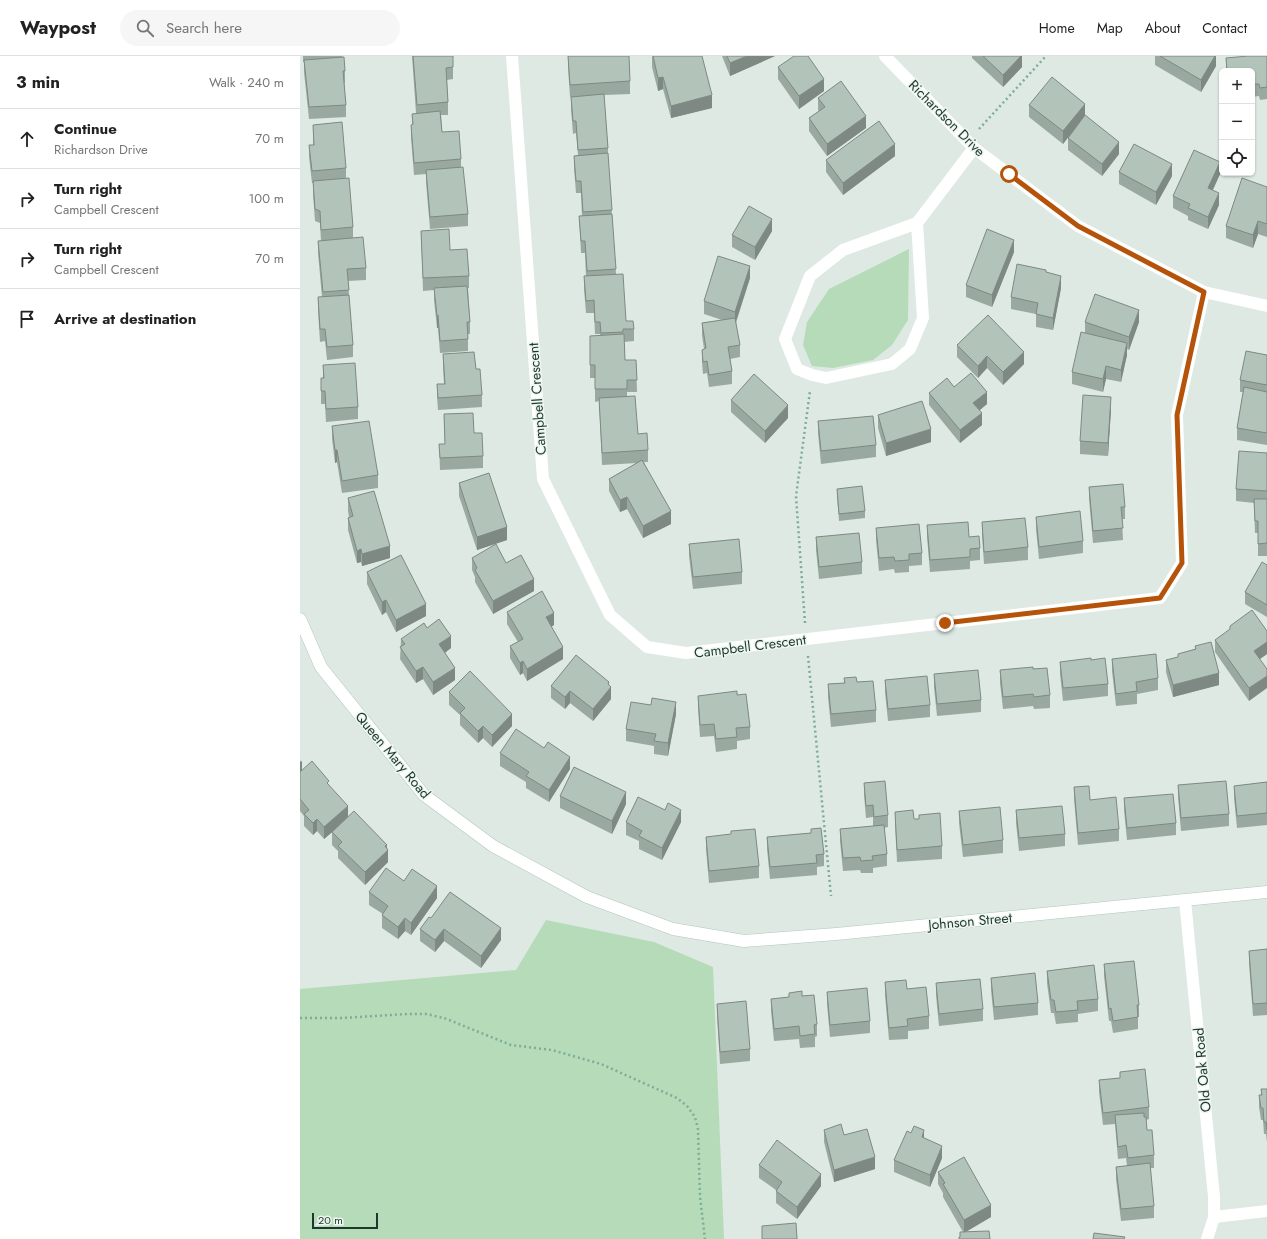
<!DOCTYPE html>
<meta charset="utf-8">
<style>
body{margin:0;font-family:Jost,sans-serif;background:#f6f6f6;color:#222}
.controls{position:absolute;right:12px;top:12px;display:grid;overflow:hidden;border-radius:6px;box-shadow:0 1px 3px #0004}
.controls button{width:36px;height:36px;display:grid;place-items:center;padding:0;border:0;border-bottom:1px solid #e0e0e0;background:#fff;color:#222;font:20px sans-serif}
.scale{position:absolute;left:12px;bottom:10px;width:66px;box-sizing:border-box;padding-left:4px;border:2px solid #1f382d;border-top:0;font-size:11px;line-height:14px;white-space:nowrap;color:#1f382d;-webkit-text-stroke:3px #edf6f0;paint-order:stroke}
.stop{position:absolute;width:12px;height:12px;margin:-9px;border:3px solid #b45309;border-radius:50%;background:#fff}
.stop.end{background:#b45309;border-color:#fff;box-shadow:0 1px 4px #0008}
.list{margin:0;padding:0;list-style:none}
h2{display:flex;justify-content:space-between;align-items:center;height:52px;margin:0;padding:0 16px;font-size:17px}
h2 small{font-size:13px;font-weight:400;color:#767676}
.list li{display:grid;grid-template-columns:26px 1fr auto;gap:12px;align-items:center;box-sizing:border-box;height:60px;padding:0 16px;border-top:1px solid #e0e0e0}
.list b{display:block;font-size:15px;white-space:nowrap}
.list p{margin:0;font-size:13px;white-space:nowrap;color:#767676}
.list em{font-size:13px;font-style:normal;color:#767676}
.icon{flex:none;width:22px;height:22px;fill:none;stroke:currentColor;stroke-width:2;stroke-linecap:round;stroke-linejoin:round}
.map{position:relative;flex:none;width:967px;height:1183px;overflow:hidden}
header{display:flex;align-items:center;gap:24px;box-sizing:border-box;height:56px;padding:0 20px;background:#fff;border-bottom:1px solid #e0e0e0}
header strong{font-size:19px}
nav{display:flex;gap:22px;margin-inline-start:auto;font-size:14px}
.search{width:280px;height:36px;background:#f6f6f6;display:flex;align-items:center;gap:10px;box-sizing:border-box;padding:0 14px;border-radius:22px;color:#767676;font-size:15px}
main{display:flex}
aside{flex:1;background:#fff}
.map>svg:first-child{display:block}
.green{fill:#b5dbb9}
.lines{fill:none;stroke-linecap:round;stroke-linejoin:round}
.secondary-casing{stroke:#b0c9bc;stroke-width:13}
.path{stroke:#7dad96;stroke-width:2.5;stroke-dasharray:2 3;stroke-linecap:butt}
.street{stroke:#fff;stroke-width:12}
.secondary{stroke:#fff;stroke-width:12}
.wall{fill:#99a9a0}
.shaded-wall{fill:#7d8982}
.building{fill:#b2c4ba;stroke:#7d8982}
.route{stroke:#b45309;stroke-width:5}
.labels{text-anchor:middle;stroke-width:3;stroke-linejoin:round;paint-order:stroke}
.street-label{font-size:14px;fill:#1f382d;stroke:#edf6f0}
</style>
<header>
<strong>Waypost</strong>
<div class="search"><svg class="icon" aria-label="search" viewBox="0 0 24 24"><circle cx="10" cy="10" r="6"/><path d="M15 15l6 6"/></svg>Search here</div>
<nav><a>Home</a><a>Map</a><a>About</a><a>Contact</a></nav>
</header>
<main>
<aside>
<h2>3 min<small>Walk · 240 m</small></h2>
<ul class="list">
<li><svg class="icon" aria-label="ahead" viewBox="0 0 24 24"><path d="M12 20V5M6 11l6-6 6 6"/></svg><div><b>Continue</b><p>Richardson Drive</p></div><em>70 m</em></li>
<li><svg class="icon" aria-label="right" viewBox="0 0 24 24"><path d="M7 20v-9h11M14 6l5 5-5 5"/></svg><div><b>Turn right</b><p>Campbell Crescent</p></div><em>100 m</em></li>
<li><svg class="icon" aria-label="right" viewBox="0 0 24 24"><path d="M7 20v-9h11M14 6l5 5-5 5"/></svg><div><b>Turn right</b><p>Campbell Crescent</p></div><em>70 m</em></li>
<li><svg class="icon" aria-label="arrive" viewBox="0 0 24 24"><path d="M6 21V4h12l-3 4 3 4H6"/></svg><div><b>Arrive at destination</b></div></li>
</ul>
</aside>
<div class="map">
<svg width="967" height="1183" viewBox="0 0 967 1183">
<rect width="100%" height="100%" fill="#dde9e2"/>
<g class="green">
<path d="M609 193 608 264 592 289 573 304 533 312 512 310 503 289 507 266 529 233Z"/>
<path d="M246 864 354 886 413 911 424 1183H0V933L216 914Z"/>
</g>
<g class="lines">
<defs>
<path id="secondary" d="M0 563 21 611 124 739 193 790 287 841 373 873 444 885 536 878 967 836"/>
</defs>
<use href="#secondary" class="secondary-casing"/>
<g class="path">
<path d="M679 73 746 0"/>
<path d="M505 567 496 440 510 335"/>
<path d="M508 600 531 840"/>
<path d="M0 962H42L107 958H126L144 962 211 989 252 994 301 1008 377 1042 387 1050 395 1061 398 1073 400 1141 405 1183"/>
</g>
<g class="street">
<path d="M212 0 243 423 310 559 347 591 386 597 860 542 882 507 877 359 904 236"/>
<path d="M585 0 674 92 778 170 904 236 967 250"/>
<path d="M617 167 623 262 610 293 592 308 526 322 512 319 497 313 485 283 510 220 543 194 617 167 674 92"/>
<path d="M885 844 914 1141V1161L907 1183"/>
<path d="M914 1161 967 1155"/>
</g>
<use href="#secondary" class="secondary"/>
</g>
<g class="wall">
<path d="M3 0H42L45 15V27H44L46 49V61L9 63 4 16V6H3Z"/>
<path d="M112 0H153V23L147 24 148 46V59H141L142 76 161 103V111L168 158V170L130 173 126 126V118L114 119 111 81V69H112V58L116 57Z"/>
<path d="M268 0 330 25V38L304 39 308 92V101L316 218 326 265 334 273V285L324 286 325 304H336L337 336H327V341L338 378 348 394V406H344L371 468 343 482 327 453 320 456 309 435V423L337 407 302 409 299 345 295 346V322H290V292L300 279V278H295L294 257H286L284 233V220H286L285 197H281L279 160H282L281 137H276L274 112V100L278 99 276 77 273 78 271 53V41H270L268 11Z"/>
<path d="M352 0 412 52 371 62 363 33 358 35 352 11Z"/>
<path d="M422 0H475L430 20Z"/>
<path d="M672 0H722V11L703 31 672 2Z"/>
<path d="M855 0H916V10L901 36 855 9Z"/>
<path d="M967 0V43L960 44 959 40 952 41V15H926V2Z"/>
<path d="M478 11 524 35 499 53 478 23Z"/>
<path d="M518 42 566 72 527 100 509 75V62L519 55 518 54Z"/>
<path d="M729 49 785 60 819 98 802 120 768 94V82L771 77 763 88 729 61Z"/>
<path d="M13 69 46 112V123L53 171V182L66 212V224L48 225 49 239 53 289V301L27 304 25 285 20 286 18 254V241H22L18 197V185H21L20 167 15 165 13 138V127H12L9 101V89H13Z"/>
<path d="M595 100 543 139 526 116V104Z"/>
<path d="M819 116 872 120 856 149 819 128Z"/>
<path d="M920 118 913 134 919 149 908 173 888 164V160L873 152V140Z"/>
<path d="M967 131V181L958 178 953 192 926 182V170Z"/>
<path d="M121 175 150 194 169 220V232H168L170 266V278H168V295L140 297 138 272H137L134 244V234L123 235Z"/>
<path d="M472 175 455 204 432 191V179Z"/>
<path d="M714 196 692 251 666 241V229Z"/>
<path d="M450 222 436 267 440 289V301L430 303 432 315V328L409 331 407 317 403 318 402 306V294L404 293 402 279V267L422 264 404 258V245Z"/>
<path d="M761 232 753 274 736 271V258L711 253V241Z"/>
<path d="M785 266H839L829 294 827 293V299L821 326 806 323 803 336 772 328V316L785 277Z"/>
<path d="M657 289 724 308 703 329 687 312 678 322 657 301Z"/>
<path d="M143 298 176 313 182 339V351L138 354 137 341V328H144L143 311Z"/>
<path d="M967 299V389L937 384V372L943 336H940V324Z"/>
<path d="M23 309 58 351V363L26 366 25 348H21V322H23Z"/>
<path d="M654 331 687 348 679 355 682 369 660 387 629 349V337Z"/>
<path d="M431 344 488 362 465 387 431 356Z"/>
<path d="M811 353 808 400 780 398V385Z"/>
<path d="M144 358 174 377 183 400V412L140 414 139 388H145Z"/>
<path d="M578 359 631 386 586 400 578 372Z"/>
<path d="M518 365 576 389V401L521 408 518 377Z"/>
<path d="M32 370 78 419V432L42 437 37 406 35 407 32 383Z"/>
<path d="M967 397V500H958V477H955L954 447 936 445V433Z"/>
<path d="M159 427 207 484 177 494 159 440Z"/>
<path d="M789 431 825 451V463H822L823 484 793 487 789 443Z"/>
<path d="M537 433 565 455V462L539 465 537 439Z"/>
<path d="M48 442 90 502 62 510 61 506 57 507 48 474V462L49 461 48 455Z"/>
<path d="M736 461 783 485V497L739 503 736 473Z"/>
<path d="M682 466 728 491V504L684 508 682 479Z"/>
<path d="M627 469 669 481 680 492V504L670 505V513L630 516 627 481Z"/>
<path d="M576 472 622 497V509L609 510V516L595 517 594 513 579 515 576 484Z"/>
<path d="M516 481 562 506V518L519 523 516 494Z"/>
<path d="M389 488 442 516V528L393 533 389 500Z"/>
<path d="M172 502 234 535 193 558 175 526V521L172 514Z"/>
<path d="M967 509V561L945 548V536Z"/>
<path d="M67 516 126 560 96 576 86 556 82 559 67 528Z"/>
<path d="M207 556 254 569 251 571 263 603 227 625 223 617 220 619 210 602V590L218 586 207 568Z"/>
<path d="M127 572 151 592 145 597 155 624 133 639 123 623 116 627 100 603 101 583Z"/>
<path d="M967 575V598L960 603 949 645 915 596V584Z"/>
<path d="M895 590 919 629 873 641 866 616V604L878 601V598L895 593Z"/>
<path d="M812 603 858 622V634L837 638V648L816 650 812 615Z"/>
<path d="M791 604 808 628V640L763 645 760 618V606Z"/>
<path d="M700 614 750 639V652L734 653 733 650 703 653 700 627Z"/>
<path d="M634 618 681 644V656L637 660 634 631Z"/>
<path d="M544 622 576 654V666L531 671 528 641V628L544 627Z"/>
<path d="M585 624 630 649V661L588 665 585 636Z"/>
<path d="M309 628 311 643 293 665 270 647 265 653 251 642V630Z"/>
<path d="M149 636 212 670 192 691 183 682 178 687 160 669V659L149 649Z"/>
<path d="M437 639 450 671V683L437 685V693L416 696 414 680 400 681 398 652V640Z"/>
<path d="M351 649 376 658 368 700 354 698V690L326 685V673Z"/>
<path d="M200 697 270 713 249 746 226 732V726L200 710Z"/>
<path d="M0 703 2 714 29 729 48 762 87 792 88 806 65 829 38 802V795L32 789V776L40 769 24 783 17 775 13 779 4 770V760L0 755Z"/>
<path d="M967 726V769L937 772 934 742V730Z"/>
<path d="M564 727 588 759V771L584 772 587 798V810L573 812V817H561L560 814 543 815 540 785V773L573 770V761L566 762 564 739Z"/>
<path d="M878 729 929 758V770L881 775 878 741Z"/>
<path d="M774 731 819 773V785L778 789 774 743Z"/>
<path d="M260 740 326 748 312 778 260 752Z"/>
<path d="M824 742 876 767V779L827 784 824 754Z"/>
<path d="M716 754 765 778V790L719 795 716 767Z"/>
<path d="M659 755 703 784V797L663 801 659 767Z"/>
<path d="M595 756 614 763 642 790V803L597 806 595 768Z"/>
<path d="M326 766H381L362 804 339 793V785L326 779Z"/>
<path d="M511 773 524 798V810L517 811V819L470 823 467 793V781L511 777Z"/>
<path d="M406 781 459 810V822L409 827 406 793Z"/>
<path d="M104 825 137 842 111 879 105 875 98 883 82 872V859L83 858 69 849V836Z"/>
<path d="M131 862 201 884 181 912 144 885 135 896 120 885V873Z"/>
<path d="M967 893V959L953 960 949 907V895Z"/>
<path d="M804 908 839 949V961H838V973L813 977 811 965H809L804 920Z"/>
<path d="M747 915 798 943V955L778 958V966L756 968 754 957H751L747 927Z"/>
<path d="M691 922 738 947V959L694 964 691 934Z"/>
<path d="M585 926 607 933 629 960V973L608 975V983L589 984 585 939Z"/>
<path d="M636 927 683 953V965L639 970 636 939Z"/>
<path d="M527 936 570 965V977L530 981 527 948Z"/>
<path d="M502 940 517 968V980L515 981V991L500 992 499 983 474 985 471 955V943Z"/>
<path d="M417 948 450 993V1005L420 1008 417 960Z"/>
<path d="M820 1016 849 1051V1063L846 1064 847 1074 854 1099V1112H850L854 1150V1162L821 1165 816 1123V1111L827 1110 826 1102 818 1103 815 1068 803 1069 799 1036V1024L820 1022Z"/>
<path d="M961 1033H967V1086L966 1078H964L963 1064H961L959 1051V1039H961Z"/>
<path d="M524 1074 544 1079 575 1113 534 1126 524 1086Z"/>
<path d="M624 1082 642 1102 630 1131 594 1116V1104Z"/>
<path d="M459 1109 521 1130 497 1163 476 1147V1134L459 1122Z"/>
<path d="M638 1116 691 1161 665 1176 660 1181 663 1176 643 1141V1137L638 1128Z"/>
</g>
<g class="shaded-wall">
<path d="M447 0H475L430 20V7Z"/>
<path d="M721 0H722V11L703 31V19Z"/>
<path d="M915 0H916V10L901 36V24Z"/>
<path d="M363 21V33L358 35V22Z"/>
<path d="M524 23V35L499 53V40Z"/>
<path d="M412 39V52L371 62V50Z"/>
<path d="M785 48V60L763 88V75Z"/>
<path d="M566 60V72L527 100V88Z"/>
<path d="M819 86V98L802 120V108Z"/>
<path d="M595 88V100L543 139V127Z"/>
<path d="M920 106V118L908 144V132Z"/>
<path d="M872 108V120L856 149V136Z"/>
<path d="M919 137V149L908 173V161Z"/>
<path d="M472 163V175L455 204V191Z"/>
<path d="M958 165V178L953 192V179Z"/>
<path d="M714 184V196L692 251V239Z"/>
<path d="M450 210V222L435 268V256Z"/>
<path d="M761 220V232L753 274V262Z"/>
<path d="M839 254V266L829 294V281Z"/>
<path d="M138 259V272H137V260Z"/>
<path d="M827 287V299L821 326V314Z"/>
<path d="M724 296V308L703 329V316Z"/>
<path d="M687 300V312L678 322V310Z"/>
<path d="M806 310V323L803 336V323Z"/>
<path d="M687 336V348L673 359V347Z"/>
<path d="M811 341V353L808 400V387Z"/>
<path d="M488 349V362L465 387V375Z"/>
<path d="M682 357V369L660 387V374Z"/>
<path d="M631 373V386L586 400V387Z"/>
<path d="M35 394H37V406L35 407Z"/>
<path d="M327 441V453L320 456V444Z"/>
<path d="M371 455V468L343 482V470Z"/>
<path d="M207 471V484L177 494V481Z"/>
<path d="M90 490V502L62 510V498Z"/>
<path d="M61 493V506L57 507V495Z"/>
<path d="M234 523V535L193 558V545Z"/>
<path d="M86 544V556L82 559V546Z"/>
<path d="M126 548V560L96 576V564Z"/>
<path d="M254 557V569L246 574V561Z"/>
<path d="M151 580V592L139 601V588Z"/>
<path d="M967 586V598L954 607V595Z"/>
<path d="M263 591V603L227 625V613Z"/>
<path d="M223 605V617L220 619V607Z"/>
<path d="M123 611V623L116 627V615Z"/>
<path d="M155 612V624L133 639V626Z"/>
<path d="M919 617V629L873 641V629Z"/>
<path d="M967 620V632L949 645V632Z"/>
<path d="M309 626V633L311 631V643L293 665V653Z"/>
<path d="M270 635V647L265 653V641Z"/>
<path d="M376 646V658L368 700V687Z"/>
<path d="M212 658V670L192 691V679Z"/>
<path d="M183 670V682L178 687V675Z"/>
<path d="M270 701V713L249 746V734Z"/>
<path d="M2 705V717L0 718V706Z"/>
<path d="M326 736V748L312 778V765Z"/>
<path d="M48 750V763L24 783V771Z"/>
<path d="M381 754V766L362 804V792Z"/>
<path d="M17 763V775L13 779V767Z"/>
<path d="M87 789V795L88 794V806L65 829V816L85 790Z"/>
<path d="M137 830V842L111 879V867Z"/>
<path d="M105 862V875L98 883V871Z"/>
<path d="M201 872V884L181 912V900Z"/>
<path d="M144 873V885L135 896V884Z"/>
<path d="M624 1074V1086L622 1081Z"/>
<path d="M642 1090V1102L630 1131V1119Z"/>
<path d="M575 1101V1113L534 1126V1114Z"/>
<path d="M521 1118V1130L497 1163V1151Z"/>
<path d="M691 1149V1161L664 1177V1164Z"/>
</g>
<g class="building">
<path d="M113 0H153V11L146 12 148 46 117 49Z"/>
<path d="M268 0H329L330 25 270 29Z"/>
<path d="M353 0H402L412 39 371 50 363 21 358 22Z"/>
<path d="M427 0H447L430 7Z"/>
<path d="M494 0H508L524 23 499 40 478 11Z"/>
<path d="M683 0H721L703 19Z"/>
<path d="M860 0H915L901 24Z"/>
<path d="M948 0H967V31L960 32 959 28H952V15H927L926 2Z"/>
<path d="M44 1 45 15H43L46 49 9 51 4 4Z"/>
<path d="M752 21 785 48 763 75 729 49Z"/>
<path d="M541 25 566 60 527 88 509 62 525 51 518 42Z"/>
<path d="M304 38 308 92 278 94 276 65H273L271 41Z"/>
<path d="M140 55 142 76 159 75 161 103 114 107 111 69 113 68 112 58Z"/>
<path d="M785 59 819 86 802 108 768 82Z"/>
<path d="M579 65 595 88 543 127 526 104Z"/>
<path d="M42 66 46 112 12 115 9 89H14L13 69Z"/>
<path d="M834 88 872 108 856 136 819 116Z"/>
<path d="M894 94 920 106 908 132 919 137 908 161 888 152 890 148 873 140Z"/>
<path d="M308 97 312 154 283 156 281 126V125H276L274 100Z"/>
<path d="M163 111 168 158 130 161 126 114Z"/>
<path d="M49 122 53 171 21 174 20 155 15 153 13 125Z"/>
<path d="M942 122 967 131V168L958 165 953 179 926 170Z"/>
<path d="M449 150 472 163 455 191 432 179Z"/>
<path d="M312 158 316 213 287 215 285 185H281L279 160Z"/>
<path d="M149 173 150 194 167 193 169 220 123 222 121 175Z"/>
<path d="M687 173 714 184 692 239 666 229Z"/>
<path d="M63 181 66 212 47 213 49 234 23 236 18 185Z"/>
<path d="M418 200 450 210 435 256 404 245Z"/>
<path d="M717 208 746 214V216L761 220 753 262 736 258 738 247 711 241Z"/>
<path d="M323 218 326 265H333L334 273H323V276L301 277 300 266H295L294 244 286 245 284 220Z"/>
<path d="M167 230 170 266H167L168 283 140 285 138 259 137 260 134 232Z"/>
<path d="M795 238 839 254 829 281 785 266Z"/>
<path d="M49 239 53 289 27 291 25 273H20L18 241Z"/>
<path d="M688 259 724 296 703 316 687 300 678 310 657 289Z"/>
<path d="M435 262 440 289 428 291 432 315 409 319 407 305 403 306 402 294 406 292 402 267Z"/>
<path d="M781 276 827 287 821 314 806 310 803 323 772 316Z"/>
<path d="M324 278 325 304H336L337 324H327V333H295V309H290V280Z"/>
<path d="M946 295 967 299V329L940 324Z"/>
<path d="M174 296 176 313H180L182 339 138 342 137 328H145L143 298Z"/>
<path d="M55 307 58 351 26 353 25 335H21V322H24L23 309Z"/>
<path d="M671 317 687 336 673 347 682 357 660 374 629 337 647 322 654 331Z"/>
<path d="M454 318 488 349 465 375 431 344Z"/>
<path d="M944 331 967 336V377L937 372Z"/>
<path d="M783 339 811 341 808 387 780 385Z"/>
<path d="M335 340 338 378 347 377 348 394 302 397 299 342Z"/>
<path d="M622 345 631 373 586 387 578 359Z"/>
<path d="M173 357 174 377H182L183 400 140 402 139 388H145L144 358Z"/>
<path d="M573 360 576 389 521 395 518 365Z"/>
<path d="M69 365 78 419 42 425 37 394H35L32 370Z"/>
<path d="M939 395 967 397V435L936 433Z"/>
<path d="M342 404 371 455 343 470 327 441 320 444 309 423Z"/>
<path d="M189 417 207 471 177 481 159 427Z"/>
<path d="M823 428 825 451H821L823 472 793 475 789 431Z"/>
<path d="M562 430 565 455 539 458 537 433Z"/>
<path d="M74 435 90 490 62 498 61 493 57 495 48 462 53 460 48 442Z"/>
<path d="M954 443H967V487L958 488V465H955Z"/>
<path d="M780 455 783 485 739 491 736 461Z"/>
<path d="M725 462 728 491 684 496 682 466Z"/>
<path d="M668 466 669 481 679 480 680 492 670 493V501L630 504 627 469Z"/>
<path d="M619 468 622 497 609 498V504L595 505 594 501 579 502 576 472Z"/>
<path d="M559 477 562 506 519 511 516 481Z"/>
<path d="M439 483 442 516 393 521 389 488Z"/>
<path d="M196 488 206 507 221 499 234 523 193 545 175 514 177 512 172 502Z"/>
<path d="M101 499 126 548 96 564 86 544 82 546 67 516Z"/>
<path d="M962 506 967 509V549L945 536Z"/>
<path d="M242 535 254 557 246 561 263 591 227 613 223 605 220 607 210 590 223 583 207 556Z"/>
<path d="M952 554 967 575V586L954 595 967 613V620L949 632 915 584 930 573V570Z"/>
<path d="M139 563 151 580 139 588 155 612 133 626 123 611 116 615 100 591 105 588 101 583 124 567 127 572Z"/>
<path d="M911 586 919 617 873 629 866 604 878 601V598L896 593 895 590Z"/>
<path d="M856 598 858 622 836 626 837 635 816 638 812 603Z"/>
<path d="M276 599 309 626 308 628 311 631 293 653 270 635 265 641 251 630Z"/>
<path d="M791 602V604L805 602 808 628 763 632 760 606Z"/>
<path d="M733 611V613L747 612 750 639 734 641 733 638 703 641 700 614Z"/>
<path d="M678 614 681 644 637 648 634 618Z"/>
<path d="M170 615 212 658 192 679 183 670 178 675 160 657 165 652 149 636Z"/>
<path d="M627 620 630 649 588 653 585 624Z"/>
<path d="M556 621 557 626 573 625 576 654 531 658 528 628 545 627 544 622Z"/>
<path d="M437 635V639L446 638 450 671 436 672 437 681 416 683 414 668 400 669 398 640Z"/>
<path d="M352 642 376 646 368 687 354 685 356 678 326 673 331 646 351 649Z"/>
<path d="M216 673 244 692 248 686 270 701 249 734 226 720 229 716 200 697Z"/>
<path d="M12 705 29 725 27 727 48 750 24 771 17 763 13 767 4 758 9 754 0 743V716Z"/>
<path d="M274 711 326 736 312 765 260 740Z"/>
<path d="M585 725 588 759 574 761 573 749 566 750 564 727Z"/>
<path d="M926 725 929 758 881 762 878 729Z"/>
<path d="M967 726V757L937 760 934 730Z"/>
<path d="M789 730 790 744 816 741 819 773 778 777 774 731Z"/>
<path d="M873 738 876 767 827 772 824 742Z"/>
<path d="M338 741 365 754 368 747 381 754 362 792 339 780 342 775 326 766Z"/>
<path d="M762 750 765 778 719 782 716 754Z"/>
<path d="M700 751 703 784 663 789 659 755Z"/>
<path d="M613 754 614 763H619V759L640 757 642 790 597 794 595 756Z"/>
<path d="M54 755 87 789 85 790 88 794 65 816 38 790 42 786 32 776Z"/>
<path d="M584 769 587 798 572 800 573 804 561 805 560 801 543 802 540 773Z"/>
<path d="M521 772 524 798 516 799 517 807 470 811 467 781 511 777V773Z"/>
<path d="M455 773 459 810 409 815 406 781 431 778V775Z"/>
<path d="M86 812 104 825 112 813 137 830 111 867 105 862 98 871 82 859 88 850 69 836Z"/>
<path d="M150 836 201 872 181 900 144 873 135 884 120 873 129 861 131 862Z"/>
<path d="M967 893V947L953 948 949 895Z"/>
<path d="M834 905 839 949H837L838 961 813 965 811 952 809 953 804 908Z"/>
<path d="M794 909 798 943 777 945 778 954 756 956 754 944H751L747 915Z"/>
<path d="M735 917 738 947 694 951 691 922Z"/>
<path d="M680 923 683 953 639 958 636 927Z"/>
<path d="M606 924 607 933 626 931 629 960 607 963 608 970 589 972 585 926Z"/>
<path d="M567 932 570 965 530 969 527 936Z"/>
<path d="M502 935V940L514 939 517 968 514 969 515 978 500 980 499 970 474 973 471 943 489 941V937Z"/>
<path d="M446 945 450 993 420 996 417 948Z"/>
<path d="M845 1013 849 1051 803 1057 799 1024 820 1022V1016Z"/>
<path d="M961 1033H967V1074L966 1066H964L963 1052H961L959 1039H962Z"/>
<path d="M844 1057V1061H846L847 1074H852L854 1099 828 1102 826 1089 818 1091 815 1059Z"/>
<path d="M541 1068 544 1079 567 1073 575 1101 534 1114 524 1074Z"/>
<path d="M614 1070 624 1074 622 1081 642 1090 630 1119 594 1104 607 1075 611 1077Z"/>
<path d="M477 1084 521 1118 497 1151 476 1135 482 1126 459 1109Z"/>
<path d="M664 1101 691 1149 664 1164 643 1128 645 1127 638 1116Z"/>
<path d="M850 1107 854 1150 821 1153 816 1111Z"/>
<path d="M496 1167 497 1183H462V1170Z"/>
<path d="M689 1175 690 1183H659V1181H660V1176Z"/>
<path d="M794 1177 825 1181 824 1183H793Z"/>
</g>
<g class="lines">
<path class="route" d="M645 567 860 542 882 507 877 359 904 236 778 170 709 118"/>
</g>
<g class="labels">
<g class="street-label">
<text transform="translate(647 62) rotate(45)" y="5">Richardson Drive</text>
<text transform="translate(237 343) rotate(-94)" y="5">Campbell Crescent</text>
<text transform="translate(450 590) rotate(-7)" y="5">Campbell Crescent</text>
<text transform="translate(93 699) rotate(50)" y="5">Queen Mary Road</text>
<text transform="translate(670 865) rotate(-5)" y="5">Johnson Street</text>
<text transform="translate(902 1014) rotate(-95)" y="5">Old Oak Road</text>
</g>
</g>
</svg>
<div class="controls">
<button>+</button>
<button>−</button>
<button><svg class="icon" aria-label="locate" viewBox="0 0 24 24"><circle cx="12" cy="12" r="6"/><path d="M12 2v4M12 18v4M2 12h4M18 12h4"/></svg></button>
</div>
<div class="scale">20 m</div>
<div class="stop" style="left:709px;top:118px"></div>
<div class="stop end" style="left:645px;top:567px"></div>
</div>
</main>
